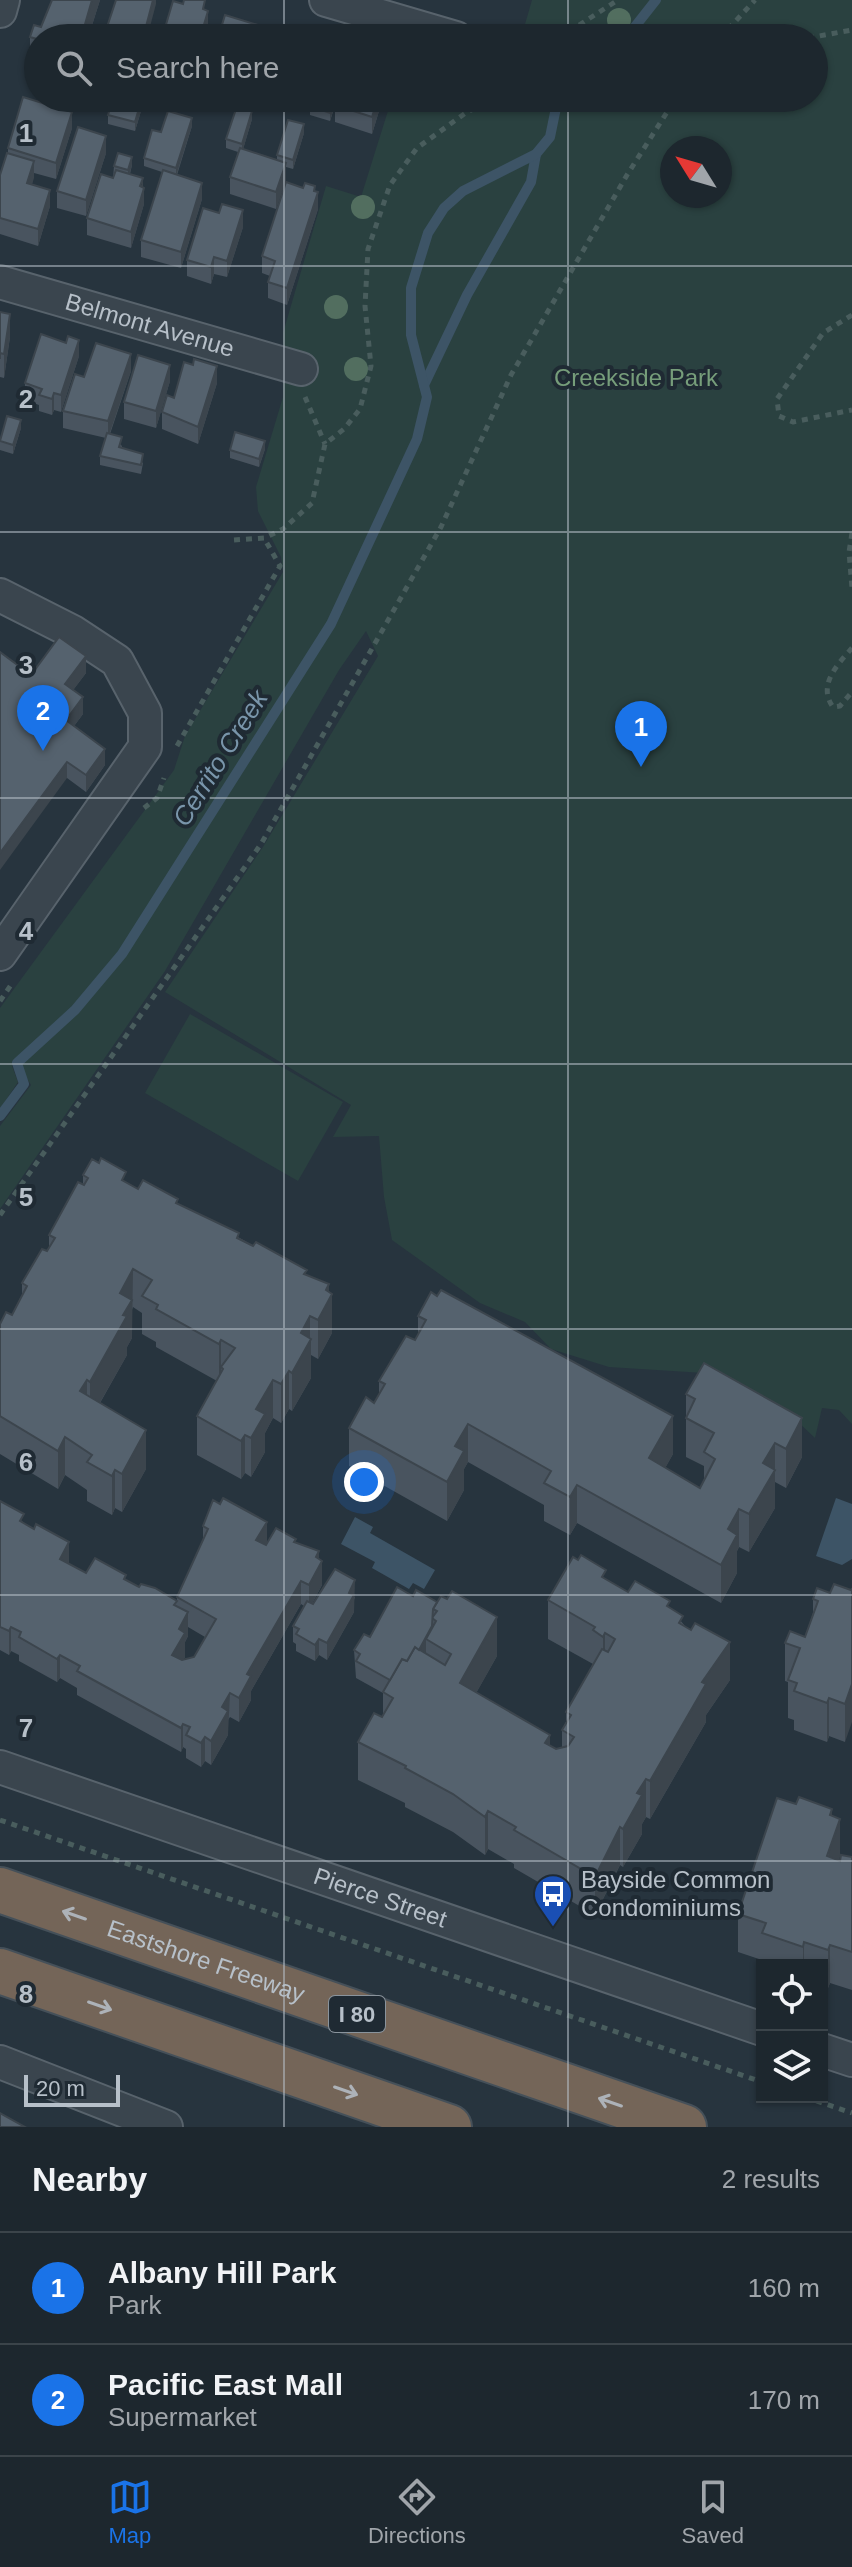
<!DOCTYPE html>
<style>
body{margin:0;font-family:Helvetica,sans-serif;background:#2a333a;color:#f1f3f6}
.controls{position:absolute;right:24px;bottom:24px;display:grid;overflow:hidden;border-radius:0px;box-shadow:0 2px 6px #0004}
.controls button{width:72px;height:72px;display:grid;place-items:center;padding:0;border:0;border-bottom:2px solid #3b444a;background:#1d272e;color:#f1f3f6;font:40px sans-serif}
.compass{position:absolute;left:660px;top:136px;width:72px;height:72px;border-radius:50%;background:#1d272e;box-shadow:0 2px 6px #0004;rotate:307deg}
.scale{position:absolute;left:24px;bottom:20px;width:96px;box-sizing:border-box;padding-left:8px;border:4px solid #b7c0c9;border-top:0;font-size:22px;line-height:28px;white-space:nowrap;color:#b7c0c9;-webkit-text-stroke:6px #1f2a33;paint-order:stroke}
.you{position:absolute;left:364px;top:1482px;width:28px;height:28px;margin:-20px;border:6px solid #fff;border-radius:50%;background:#1a73e8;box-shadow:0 0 0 12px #1a73e833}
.badge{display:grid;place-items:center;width:52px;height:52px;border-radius:50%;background:#1a73e8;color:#fff;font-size:26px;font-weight:700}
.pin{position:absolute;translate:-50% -66px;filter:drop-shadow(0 2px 4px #0008)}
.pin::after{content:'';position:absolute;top:42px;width:28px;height:24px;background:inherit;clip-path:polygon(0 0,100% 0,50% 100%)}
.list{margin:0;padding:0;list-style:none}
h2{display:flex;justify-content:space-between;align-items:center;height:104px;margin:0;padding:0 32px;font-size:34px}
h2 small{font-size:26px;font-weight:400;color:#a0a5aa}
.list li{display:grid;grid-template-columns:52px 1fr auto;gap:24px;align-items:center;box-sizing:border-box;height:112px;padding:0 32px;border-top:2px solid #3b444a}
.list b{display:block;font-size:30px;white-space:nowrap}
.list p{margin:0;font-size:26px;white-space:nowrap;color:#a0a5aa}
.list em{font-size:26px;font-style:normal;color:#a0a5aa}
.icon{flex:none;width:44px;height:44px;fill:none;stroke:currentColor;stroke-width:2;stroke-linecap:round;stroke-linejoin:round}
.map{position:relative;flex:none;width:852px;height:2127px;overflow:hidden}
.search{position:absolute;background:#1d272e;box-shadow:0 2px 6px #0004;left:24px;right:24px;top:24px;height:88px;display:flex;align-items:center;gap:20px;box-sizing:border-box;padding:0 28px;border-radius:44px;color:#a0a5aa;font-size:30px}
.sheet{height:328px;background:#1d272e}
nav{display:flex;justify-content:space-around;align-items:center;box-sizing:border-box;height:112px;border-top:2px solid #3b444a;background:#1d272e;font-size:22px;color:#a0a5aa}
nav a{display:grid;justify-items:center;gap:4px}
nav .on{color:#1a73e8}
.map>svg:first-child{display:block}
.green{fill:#2a4140;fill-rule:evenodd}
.water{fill:#3d5466}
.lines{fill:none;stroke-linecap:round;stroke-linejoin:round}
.stream{stroke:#3d5466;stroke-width:10}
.minor-casing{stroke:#58636c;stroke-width:36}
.highway-casing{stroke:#455059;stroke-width:48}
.path{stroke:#495d5d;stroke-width:5;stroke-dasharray:6 6;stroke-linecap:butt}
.minor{stroke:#3a454e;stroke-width:32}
.highway{stroke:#746558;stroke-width:44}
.tree{fill:#526e5f}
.wall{fill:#49545f;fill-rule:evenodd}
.shaded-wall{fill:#3c454d}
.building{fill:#55626e;stroke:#3c454d;stroke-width:2}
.oneway{stroke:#adb2b8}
.grid{fill:none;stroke:#b7c0c9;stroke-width:2;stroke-opacity:0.55}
.labels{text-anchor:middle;stroke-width:8;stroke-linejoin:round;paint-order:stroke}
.shield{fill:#1f2a33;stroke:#89939c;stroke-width:2}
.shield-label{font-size:22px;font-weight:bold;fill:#b7c0c9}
.street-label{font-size:24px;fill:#b7c0c9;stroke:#1f2a33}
.park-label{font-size:24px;fill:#769d7a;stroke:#1f2a33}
.poi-label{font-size:24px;fill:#b7c0c9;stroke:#1f2a33;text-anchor:start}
.water-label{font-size:26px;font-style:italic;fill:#7995aa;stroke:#1f2a33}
.grid-label{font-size:26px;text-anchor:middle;font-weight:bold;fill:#b7c0c9;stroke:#1f2a33;stroke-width:8;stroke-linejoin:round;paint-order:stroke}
</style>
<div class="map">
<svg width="852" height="2127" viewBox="0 0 852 2127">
<rect width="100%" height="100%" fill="#27343e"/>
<g class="green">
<path d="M532 0H852V1424L839 1410 822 1408 815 1438 797 1421 720 1374 609 1367 551 1349 525 1322 480 1303 392 1240 384 1197 379 1136 333 1137 351 1105 165 992 263 847 378 656 366 631 339 670 165 971 0 1209V1126L31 1085 16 1061 12 1066 18 1082 0 1109V1008L174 770 185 736 283 572 281 557 258 511 256 487 283 397V333L326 186 361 197 392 98H814V38H521ZM672 148H720V196H672Z"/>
<path d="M190 1014 343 1102 298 1181 145 1093Z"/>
</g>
<g class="water">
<path d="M836 1498 852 1504V1559L842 1565 816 1556Z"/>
<path d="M355 1517 373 1527 370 1533 435 1570 424 1589 413 1583 409 1589 372 1568 375 1562 341 1544Z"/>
</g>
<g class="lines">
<g class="stream">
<path d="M626 38 656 0"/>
<path d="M424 385 467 295 531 182 536 154"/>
<path d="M0 1116 24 1084 17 1063 75 1010 122 954 331 624 417 439 427 397 411 335V288L428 233 444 208 463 191 536 154 550 137 558 98"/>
</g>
<defs>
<g id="minor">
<path d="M326 0 456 38"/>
<path d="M0 11 3 0"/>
<path id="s1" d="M0 282 301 369"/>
<path d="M0 595 73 632 117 661 145 713V747L0 954"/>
<path id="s2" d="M0 1767 762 2029"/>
<path d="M822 2050 852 2060"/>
<path d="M0 2062 166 2127"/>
</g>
<g id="highway">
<path id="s3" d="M0 1890 684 2127"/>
<path d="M0 1971 449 2127"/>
</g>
</defs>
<use href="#minor" class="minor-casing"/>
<use href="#highway" class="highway-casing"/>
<g class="path">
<path d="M496 38 522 28 536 38"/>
<path d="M559 38 618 0"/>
<path d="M720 38 755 0"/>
<path d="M808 38 852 30"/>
<path d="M852 315 823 333 777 399 779 416 793 422 852 410"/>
<path d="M305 397 325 444"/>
<path d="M852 533 849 552 852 588"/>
<path d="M234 540 264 538 283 529 312 503 325 444 344 429 360 409 371 366 365 306 368 249 390 185 417 148 467 112 497 98"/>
<path d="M852 648C838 664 817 685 833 707L840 706 852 692"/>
<path d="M177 746 280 566 264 538"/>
<path d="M144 808 157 798 164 778"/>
<path d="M0 1001 13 982"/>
<path d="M0 1215 261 844 441 527 511 375 627 175 676 98"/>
<path d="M0 1820 762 2082"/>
<path d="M805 2097 852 2113"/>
</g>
<use href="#minor" class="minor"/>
<use href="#highway" class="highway"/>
</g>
<g class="tree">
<circle cx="619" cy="20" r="12"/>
<circle cx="363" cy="207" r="12"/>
<circle cx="336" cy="307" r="12"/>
<circle cx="356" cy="369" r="12"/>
</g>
<g class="wall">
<path d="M52 0H100L88 38H38V80L32 78V61H30V37L41 27Z"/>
<path d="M113 98H145L135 131 108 124V115Z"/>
<path d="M267 98H301L297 111Z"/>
<path d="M313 98H383L372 134 335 122V106L330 121 310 115V106Z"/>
<path d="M252 119 243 149 277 160V155L304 133 293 169 286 167V180L276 209 230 194V177L238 152 226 148V139Z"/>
<path d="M192 126 177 175 202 199 181 268 141 257V240L162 172 144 166V158L161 132Z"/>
<path d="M72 128 56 179 34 173 32 184 50 206 38 246 0 234V175L8 154V148Z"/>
<path d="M106 153 86 216 57 208V191Z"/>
<path d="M132 165 130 174 143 187 144 204 131 248 87 235V218L113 178 114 166Z"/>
<path d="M315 191 318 209 287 305 268 298V282L270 276 262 273V256Z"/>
<path d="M243 227 227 277 214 274 211 284 187 276V260Z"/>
<path d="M0 312 10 337 4 378 0 377Z"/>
<path d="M79 356 61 412 54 410 52 415 39 411V405L25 400V383Z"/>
<path d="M193 365 217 383 198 444 162 429V412L174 398Z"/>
<path d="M131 371 110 434 122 446V448L143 463 141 474 100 465V456L106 438 63 428V411L84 377Z"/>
<path d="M170 381 156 428 124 419V402Z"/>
<path d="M21 428 13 454 0 450V440Z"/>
<path d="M265 449 259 467 230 458V450Z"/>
<path d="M86 673 73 690 83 714 74 726 105 765 86 792 67 778 31 675Z"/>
<path d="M83 1175 126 1183 138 1189 178 1204 307 1275 329 1293 332 1333 318 1359 311 1355V1378L292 1411 289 1409 281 1423 273 1418 265 1433V1452L251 1477 245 1473 241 1479 197 1455V1416L217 1381 156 1347V1342L142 1334V1313L133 1307 132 1310V1338L127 1347V1355L100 1403 146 1469 122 1512 115 1508 112 1515 87 1501V1490L65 1475 58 1489 0 1454V1324L12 1315 22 1296V1283L47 1251 49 1247V1235L83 1185Z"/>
<path d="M418 1316 673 1454 665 1468 700 1488 704 1480V1466L686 1457V1394L802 1457 786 1488 775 1482V1508L749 1552 739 1547 737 1551V1573L721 1603 577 1523 570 1535 544 1521V1505L468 1462 464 1469V1490L447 1521 349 1466V1428L374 1403 379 1394V1381L415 1340 418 1334Z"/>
<path d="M0 1501 69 1564 86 1573 126 1580 139 1587 177 1601V1606V1597L203 1541V1526L267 1543H296L319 1559 322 1585 312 1604 355 1597 354 1600V1612L327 1660 319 1655 315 1661 296 1651V1644L293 1642V1626L304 1606 301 1604 251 1691V1700L239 1722 230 1717 228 1720V1735L211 1765 205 1761 201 1767 186 1758V1749L183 1747 181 1752 77 1695V1688L60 1678 57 1682 19 1661V1655L11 1651 9 1655 0 1650ZM188 1627 205 1637 194 1657 183 1660 185 1657V1642L188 1636Z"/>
<path d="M606 1580 628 1592 670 1608 730 1680 706 1715V1722L650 1819 646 1817 642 1824V1834L623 1867 620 1865 595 1915 514 1868V1864L488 1849 485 1855 453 1832 405 1807V1803L358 1780V1742L383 1715V1693L356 1678 354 1650 413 1596 416 1590 497 1656 476 1693 550 1746 556 1749 562 1748V1730L566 1722V1712L593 1664 548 1639V1600Z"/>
<path d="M851 1590 845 1742 829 1736 827 1742 794 1730V1720L788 1718V1682L785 1681V1643L805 1637 813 1613V1599L830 1593Z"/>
<path d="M832 1816 839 1860 852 1857V1990L830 1983 828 1988 822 1986V1965H762V1960L738 1952V1914Z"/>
</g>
<g class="shaded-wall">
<path d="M92 0H100L88 38H81Z"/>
<path d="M153 0H156V4L147 38H143Z"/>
<path d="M208 11V27L205 38H200Z"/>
<path d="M142 98H145L135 131V122Z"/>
<path d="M297 98H301L297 111Z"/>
<path d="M335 98H337L330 121V113Z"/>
<path d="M378 98H383L372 134V117Z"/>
<path d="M252 111V119L242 153V144Z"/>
<path d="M72 112V128L56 179V163Z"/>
<path d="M192 118V126L176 176V168Z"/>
<path d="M304 124V133L293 169V160Z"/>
<path d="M106 136V153L86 216V200Z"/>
<path d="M132 157V165L128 179V170Z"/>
<path d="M34 161V178L27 200V183Z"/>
<path d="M286 163V180L276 209V192Z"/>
<path d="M143 178V193L144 188V204L131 248V232Z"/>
<path d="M202 183V199L181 268V252Z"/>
<path d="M315 186V200L318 192V209L287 305V288Z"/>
<path d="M50 190V206L38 246V229Z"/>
<path d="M243 210V227L227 277V261Z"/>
<path d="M214 257V274L211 284V267Z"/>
<path d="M10 314V337L4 378V354Z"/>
<path d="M79 340V356L61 412V395Z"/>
<path d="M131 354V371L108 438V421Z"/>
<path d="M170 365V381L156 428V411Z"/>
<path d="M217 366V383L198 444V427Z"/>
<path d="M54 393V410L52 415V399Z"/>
<path d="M21 420V428L13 454V445Z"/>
<path d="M265 441V449L259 467V459Z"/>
<path d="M86 656V673L65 701V684Z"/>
<path d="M83 697V714L66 737V720Z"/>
<path d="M105 749V765L86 792V775Z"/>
<path d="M67 762V778L0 870V853Z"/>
<path d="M133 1269 132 1338 127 1347V1355L90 1420V1382L120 1293Z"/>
<path d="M329 1284V1299L332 1294V1333L318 1359V1320L326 1290Z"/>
<path d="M310 1316V1342L311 1339V1378L292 1411V1373L301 1333Z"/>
<path d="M221 1340V1379L219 1382V1344Z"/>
<path d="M289 1371V1409L281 1423V1384Z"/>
<path d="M87 1380V1418L80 1391Z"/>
<path d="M273 1380V1418L265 1433V1452L251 1477V1438L256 1409Z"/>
<path d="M673 1416V1454L649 1497V1458Z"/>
<path d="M802 1418V1457L786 1488V1449Z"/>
<path d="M468 1424V1462L464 1469V1490L447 1521V1482L455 1446Z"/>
<path d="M146 1430V1469L122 1512V1474Z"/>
<path d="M245 1435V1473L241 1479V1441Z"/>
<path d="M65 1437V1475L58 1489V1451Z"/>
<path d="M775 1443V1508L749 1552V1514L763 1463Z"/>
<path d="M115 1470V1508L112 1515V1476Z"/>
<path d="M577 1485V1523L570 1535V1497Z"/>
<path d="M739 1509V1547L737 1551V1573L721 1603V1565L728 1529Z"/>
<path d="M267 1522V1545L256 1540Z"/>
<path d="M69 1542V1566L60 1559Z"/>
<path d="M319 1551V1567L322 1561V1585L309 1609V1585L316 1557Z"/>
<path d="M355 1580 354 1612 327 1660V1643Z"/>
<path d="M301 1581V1604L251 1691V1700L239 1722V1698L247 1674Z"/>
<path d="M188 1612V1636L185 1642V1657L172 1679V1655L179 1629Z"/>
<path d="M497 1617V1656L460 1722V1683Z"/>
<path d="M432 1626 426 1639V1654L399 1685Z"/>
<path d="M11 1627V1651L9 1655V1631Z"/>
<path d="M605 1633V1672L603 1675V1637Z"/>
<path d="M319 1639V1655L315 1661V1645Z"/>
<path d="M730 1642V1680L706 1715V1722L650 1819V1781L702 1682Z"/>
<path d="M60 1655V1678L57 1682V1659Z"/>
<path d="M852 1684V1722L845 1742V1704Z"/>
<path d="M230 1693 228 1735 211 1765V1741L222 1707Z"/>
<path d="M829 1698V1736L827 1742V1703Z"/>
<path d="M183 1724V1747L181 1752V1728Z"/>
<path d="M550 1735V1773L545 1743Z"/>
<path d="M205 1737V1761L201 1767V1743Z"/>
<path d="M646 1779V1817L642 1824V1834L623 1867V1829L637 1793Z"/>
<path d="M832 1809V1843L840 1819V1857L827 1894 830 1815Z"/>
<path d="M488 1811V1849L485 1855V1817Z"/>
<path d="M620 1827V1865L595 1915V1877Z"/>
<path d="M804 1942V1965H803V1947Z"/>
<path d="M830 1945V1983L828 1988V1950Z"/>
</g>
<g class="building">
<path d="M52 0H92L81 38H38V56L32 54 37 39 30 37 34 25 41 27Z"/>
<path d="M116 0H153L143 38H116L105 33Z"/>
<path d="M184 0H205L203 9 208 11 200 38H162L173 1 183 4Z"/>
<path d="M225 15 261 26 258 38H218Z"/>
<path d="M289 25 306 30 304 38H275L277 32 286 35Z"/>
<path d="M23 97 72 112 56 163 8 148Z"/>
<path d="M113 98H142L135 122 108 115Z"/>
<path d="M313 98H335L330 113 310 106Z"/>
<path d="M337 98H378L372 117 335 105Z"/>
<path d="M237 106 252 111 242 144 226 139Z"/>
<path d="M168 111 192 118 176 168 144 158 152 130 161 132Z"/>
<path d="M288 120 304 124 293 160 277 155Z"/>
<path d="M78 127 106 136 86 200 57 191Z"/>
<path d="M240 148 286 163 276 192 230 177Z"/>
<path d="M7 153 34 161 27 183 50 190 38 229 0 218V175Z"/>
<path d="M118 153 132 157 128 170 114 166Z"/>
<path d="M116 170 143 178 140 186 144 188 131 232 87 218 101 174 113 178Z"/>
<path d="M163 170 202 183 181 252 141 240Z"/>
<path d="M286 182 303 188 305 183 315 186 314 191 318 192 287 288 268 282 275 261 262 256Z"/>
<path d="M222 204 243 210 227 261 214 257 211 267 187 260 203 208 219 213Z"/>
<path d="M0 312 10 314 4 354 0 353V359Z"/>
<path d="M41 334 66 343 68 336 79 340 61 395 54 393 52 399 39 395 42 389 25 383Z"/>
<path d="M96 343 131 354 108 421 63 411 75 374 84 377Z"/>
<path d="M138 355 170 365 156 411 124 402Z"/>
<path d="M194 359 217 366 198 427 162 412 167 395 174 398 184 362 193 365Z"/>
<path d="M7 416 21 420 13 445 0 441Z"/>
<path d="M235 432 265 441 259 459 230 450Z"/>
<path d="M107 433 122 437 119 447 143 454 141 465 100 456Z"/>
<path d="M59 637 86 656 65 684 83 697 66 720 105 749 86 775 67 762 0 853V652L31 675Z"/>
<path d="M101 1158 126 1172 122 1180 138 1189 143 1180 178 1199 176 1203 239 1233 237 1238 253 1246 256 1242 307 1270 304 1274 329 1284 326 1290 332 1294 318 1320 310 1316 301 1333 311 1339 292 1373 289 1371 281 1384 273 1380 256 1409 265 1414 251 1438 245 1435 241 1441 197 1416 223 1369 221 1367 235 1348 221 1340 219 1344 156 1309 158 1305 142 1296 152 1280 133 1269 120 1293 132 1300 123 1315 127 1316 90 1382 87 1380 80 1391 146 1430 122 1474 115 1470 112 1476 87 1462 92 1455 65 1437 58 1451 0 1416V1324L6 1312 12 1315 27 1286 22 1283 42 1249 47 1251 55 1238 49 1235 78 1182 84 1185 88 1178 83 1175 92 1159 99 1163Z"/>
<path d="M441 1290 673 1416 649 1458 700 1488 715 1459 704 1452 714 1433 686 1418 695 1399 686 1394 704 1363 802 1418 786 1449 775 1443 763 1463 775 1470 749 1514 739 1509 728 1529 737 1535 721 1565 577 1485 570 1497 544 1483 551 1471 468 1424 455 1446 464 1451 447 1482 349 1428 366 1397 374 1403 385 1384 379 1381 406 1336 415 1340 426 1320 418 1316 431 1292 437 1296Z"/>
<path d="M223 1498 267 1522 256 1540 266 1545 276 1528 296 1539 294 1542 319 1551 316 1557 322 1561 309 1585 301 1581 247 1674 251 1676 239 1698 230 1693 222 1707 228 1711 211 1741 205 1737 201 1743 186 1735 190 1727 183 1724 181 1728 77 1671 80 1666 60 1655 57 1659 19 1637 21 1632 11 1627 9 1631 0 1627V1501L24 1514 20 1521 34 1529 36 1524 69 1542 60 1559 86 1573 95 1558 126 1575 124 1579 139 1587 141 1584 155 1588 177 1601 174 1605 188 1612 179 1629 185 1633 172 1655 182 1660 194 1657 216 1619 177 1597 208 1529 203 1526 213 1500 220 1504Z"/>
<path d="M581 1555 606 1570 602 1577 628 1592 635 1581 670 1601 667 1606 683 1616 679 1623 691 1630 695 1623 730 1642 702 1682 706 1684 650 1781 646 1779 637 1793 642 1795 623 1829 620 1827 595 1877 514 1830 516 1827 488 1811 485 1817 453 1794 405 1768 406 1766 358 1742 374 1713 382 1717 393 1698 383 1692 402 1659 407 1661 415 1647 445 1665 451 1654 426 1639 436 1621 432 1618 437 1611 433 1609 441 1596 447 1599 452 1591 497 1617 460 1683 550 1735 545 1743 556 1749 568 1746 574 1737 562 1730 571 1715 566 1712 602 1649 608 1652 615 1639 605 1633 603 1637 593 1630 595 1627 548 1600 573 1557 578 1560Z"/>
<path d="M335 1569 355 1580 349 1593 354 1595 327 1643 319 1639 315 1645 296 1634 299 1629 293 1626 307 1601 313 1604Z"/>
<path d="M834 1584 851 1590 852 1589V1684L845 1704 829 1698 827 1703 794 1691 797 1683 788 1680 800 1648 785 1643 790 1631 805 1637 818 1601 813 1599 817 1588 830 1593Z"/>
<path d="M397 1587 413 1596 416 1590 437 1602 433 1609 432 1626 419 1650 415 1647 407 1661 402 1659 390 1680 356 1661 360 1654 354 1650 364 1634 370 1637Z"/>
<path d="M799 1797 832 1809 830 1815 840 1819 827 1856 840 1861 841 1855 852 1857V1952L830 1945 828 1950 804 1942 803 1947 762 1933 766 1923 738 1914 777 1798 796 1804Z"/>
<path d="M0 2113 25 2127H0Z"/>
</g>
<defs><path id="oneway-shaft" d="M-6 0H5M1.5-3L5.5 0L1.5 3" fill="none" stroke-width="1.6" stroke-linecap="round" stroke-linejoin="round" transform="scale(2)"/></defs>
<g class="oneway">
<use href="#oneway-shaft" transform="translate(74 1915) rotate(-161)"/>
<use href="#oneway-shaft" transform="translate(100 2006) rotate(19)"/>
<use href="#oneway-shaft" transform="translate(346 2091) rotate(19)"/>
<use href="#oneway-shaft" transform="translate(610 2102) rotate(-161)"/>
</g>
<path class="grid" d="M284 0V38M568 0V38M284 98V2127M568 98V2127M0 266H852M0 532H852M0 798H852M0 1064H852M0 1329H852M0 1595H852M0 1861H852"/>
<defs>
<symbol id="bus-pin" viewBox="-11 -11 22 30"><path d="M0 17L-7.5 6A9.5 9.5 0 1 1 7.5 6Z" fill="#1a4fb4" stroke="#1f2a33"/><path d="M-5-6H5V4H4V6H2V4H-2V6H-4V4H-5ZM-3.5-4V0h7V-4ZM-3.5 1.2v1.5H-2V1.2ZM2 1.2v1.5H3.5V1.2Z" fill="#fff"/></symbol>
</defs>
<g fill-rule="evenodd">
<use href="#bus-pin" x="531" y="1872" width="44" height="60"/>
</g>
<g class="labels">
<rect class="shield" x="329" y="1996" width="56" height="36" rx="6"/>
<g class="shield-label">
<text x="357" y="2022">I 80</text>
</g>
<g class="street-label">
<text dy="8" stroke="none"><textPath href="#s1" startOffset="156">Belmont Avenue</textPath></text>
<text dy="8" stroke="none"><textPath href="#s2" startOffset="402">Pierce Street</textPath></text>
<text dy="8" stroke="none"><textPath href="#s3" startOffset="218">Eastshore Freeway</textPath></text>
</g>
<g class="park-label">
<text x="636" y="386">Creekside Park</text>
</g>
<g class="poi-label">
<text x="581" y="1888">Bayside Common<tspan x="581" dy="28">Condominiums</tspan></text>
</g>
<g class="water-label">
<text transform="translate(220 758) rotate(-58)" y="9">Cerrito Creek</text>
</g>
</g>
<g class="grid-label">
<text x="26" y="142">1</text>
<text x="26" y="408">2</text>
<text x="26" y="674">3</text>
<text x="26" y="940">4</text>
<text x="26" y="1206">5</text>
<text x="26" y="1471">6</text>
<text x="26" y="1737">7</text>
<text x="26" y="2003">8</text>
</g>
</svg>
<div class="controls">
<button><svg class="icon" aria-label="locate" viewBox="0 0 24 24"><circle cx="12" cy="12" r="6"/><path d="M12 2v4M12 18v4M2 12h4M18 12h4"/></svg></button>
<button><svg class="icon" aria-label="layers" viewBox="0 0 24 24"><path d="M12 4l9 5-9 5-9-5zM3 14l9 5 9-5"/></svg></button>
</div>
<svg class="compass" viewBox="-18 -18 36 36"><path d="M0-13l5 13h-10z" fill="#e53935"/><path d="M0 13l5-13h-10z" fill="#a0a5aa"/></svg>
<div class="scale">20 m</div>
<div class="you"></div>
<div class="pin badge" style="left:641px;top:767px">1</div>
<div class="pin badge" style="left:43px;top:751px">2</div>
<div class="search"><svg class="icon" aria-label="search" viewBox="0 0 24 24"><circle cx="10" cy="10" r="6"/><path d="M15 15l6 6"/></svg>Search here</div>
</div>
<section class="sheet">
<h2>Nearby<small>2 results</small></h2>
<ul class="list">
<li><span class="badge">1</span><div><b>Albany Hill Park</b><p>Park</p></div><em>160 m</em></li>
<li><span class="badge">2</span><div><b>Pacific East Mall</b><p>Supermarket</p></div><em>170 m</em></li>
</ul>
</section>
<nav>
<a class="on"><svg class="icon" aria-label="map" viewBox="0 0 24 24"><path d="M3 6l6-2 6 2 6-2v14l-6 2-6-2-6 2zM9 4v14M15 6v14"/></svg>Map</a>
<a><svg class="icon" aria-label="directions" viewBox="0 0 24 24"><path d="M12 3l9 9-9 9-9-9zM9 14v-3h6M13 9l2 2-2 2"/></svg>Directions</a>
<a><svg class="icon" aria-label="saved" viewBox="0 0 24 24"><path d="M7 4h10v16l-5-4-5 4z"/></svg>Saved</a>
</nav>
